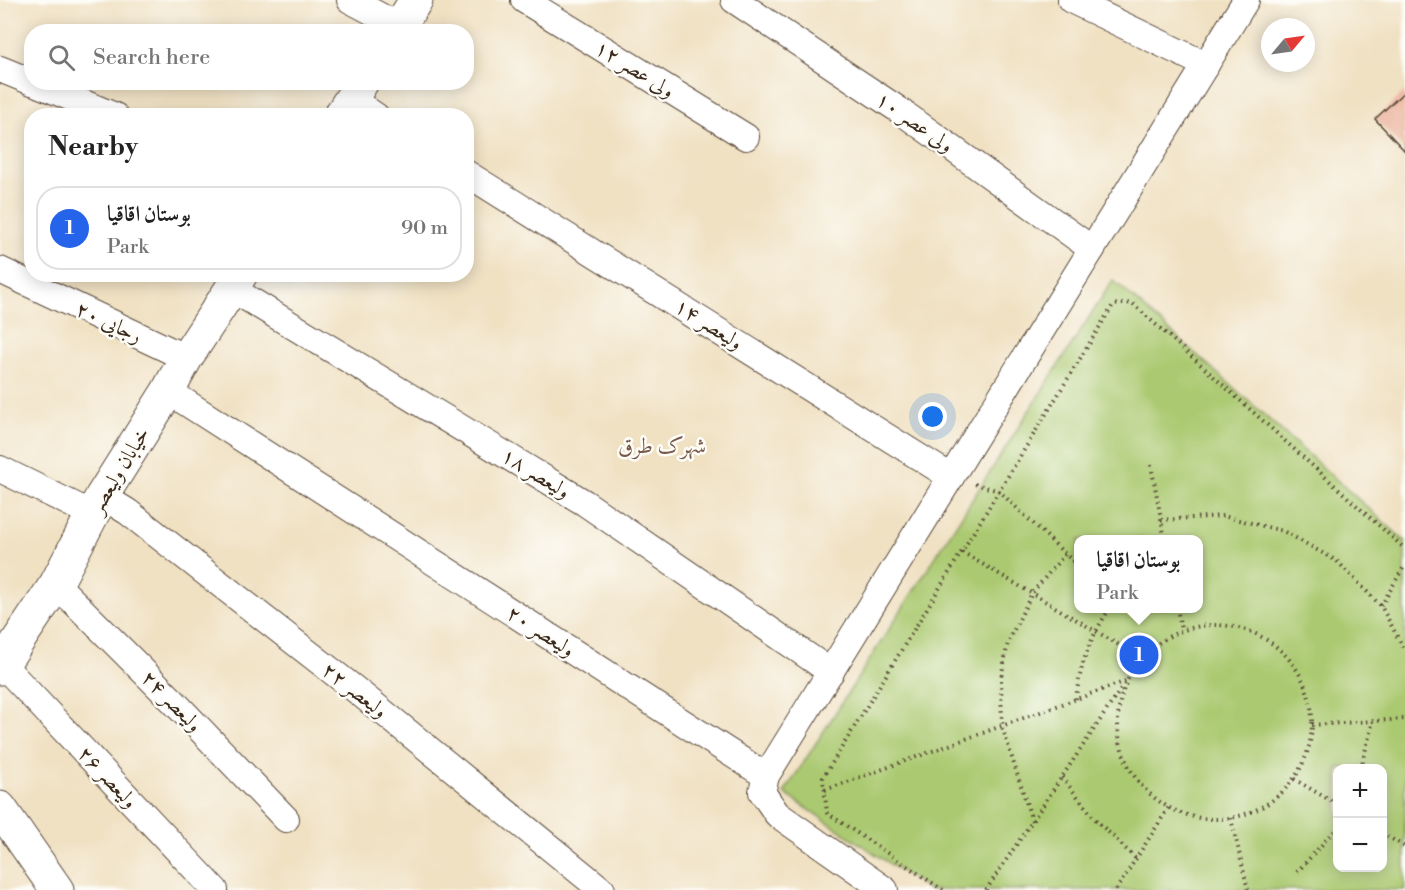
<!DOCTYPE html>
<meta charset="utf-8">
<style>
body{margin:0;font-family:"Libre Bodoni",Amiri,serif;background:#f2f2f2;color:#222}
.controls{position:absolute;right:18px;bottom:18px;display:grid;overflow:hidden;border-radius:12px;box-shadow:0 3px 15px #0003}
.controls button{width:54px;height:54px;display:grid;place-items:center;padding:0;border:0;border-bottom:2px solid #e0e0e0;background:#fff;color:#222;font:30px sans-serif}
.compass{position:absolute;left:1261px;top:18px;width:54px;height:54px;border-radius:50%;background:#fff;box-shadow:0 3px 15px #0003;rotate:61deg}
.you{position:absolute;left:933px;top:417px;width:21px;height:21px;margin:-15px;border:4px solid #fff;border-radius:50%;background:#1a73e8;box-shadow:0 0 0 9px #1a73e833}
.badge{display:grid;place-items:center;width:39px;height:39px;border-radius:50%;background:#2563eb;color:#fff;font-size:20px;font-weight:700}
.pin{position:absolute;translate:-50% -50%;border:3px solid #fff;box-shadow:0 2px 6px #0006}
.popup{position:absolute;left:1074px;top:535px;width:129px;height:78px;box-sizing:border-box;display:grid;place-content:center;border-radius:12px;background:#fff;filter:drop-shadow(0 2px 4px #0005);font-size:20px;white-space:nowrap;color:#767676}
.popup b{font-size:22px;color:#222}
.popup::after{content:'';position:absolute;left:50%;top:100%;margin-left:-12px;border:12px solid transparent;border-top-color:#fff}
.list{margin:0;padding:0;list-style:none}
h2{display:flex;justify-content:space-between;align-items:center;height:78px;margin:0;padding:0 24px;font-size:26px}
h2 small{font-size:20px;font-weight:400;color:#767676}
.list li{display:grid;grid-template-columns:39px 1fr auto;gap:18px;align-items:center;box-sizing:border-box;height:84px;margin:0 12px 12px;padding:0 12px;border:2px solid #e0e0e0;border-radius:24px}
.list b{display:block;font-size:22px;white-space:nowrap}
.list p{margin:0;font-size:20px;white-space:nowrap;color:#767676}
.list em{font-size:20px;font-style:normal;color:#767676}
.icon{flex:none;width:33px;height:33px;fill:none;stroke:currentColor;stroke-width:2;stroke-linecap:round;stroke-linejoin:round}
.map{position:relative;flex:none;width:1405px;height:890px;overflow:hidden}
.search{position:absolute;background:#fff;box-shadow:0 3px 15px #0003;left:24px;top:24px;width:450px;height:66px;display:flex;align-items:center;gap:15px;box-sizing:border-box;padding:0 21px;border-radius:24px;color:#767676;font-size:22px}
.panel{position:absolute;background:#fff;box-shadow:0 3px 15px #0003;left:24px;top:108px;width:450px;height:174px;border-radius:24px}
.map>svg:first-child{display:block}
.green{fill:#aac970;stroke:#727a47;stroke-width:1.5;fill-rule:evenodd}
.building{fill:#ebb39d}
.lines{fill:none;stroke-linecap:round;stroke-linejoin:round}
.minor-casing{stroke:#564537;stroke-width:28}
.tertiary-casing{stroke:#564537;stroke-width:35}
.path{stroke:#564537;stroke-width:4;stroke-dasharray:1.5 4.5;stroke-linecap:butt}
.minor{stroke:#fff;stroke-width:26}
.tertiary{stroke:#fff;stroke-width:33}
.labels{text-anchor:middle;stroke-width:5;stroke-linejoin:round;paint-order:stroke}
.street-label{font-size:21px;fill:#3b2a1e;stroke:#fdfcf7}
.neighbourhood-label{font-size:22px;fill:#795a4a;stroke:#fdfcf7}
</style>
<div class="map">
<svg width="1405" height="890" viewBox="0 0 1405 890">
<rect width="100%" height="100%" fill="#fdfcf7"/>
<filter id="ink" filterUnits="userSpaceOnUse"><feTurbulence type="fractalNoise" baseFrequency=".0167" numOctaves="2"/><feDisplacementMap in="SourceGraphic" scale="12" xChannelSelector="R" yChannelSelector="G"/><feConvolveMatrix kernelMatrix="1 2 1 2 8 2 1 2 1" color-interpolation-filters="sRGB"/></filter>
<filter id="wash" filterUnits="userSpaceOnUse"><feTurbulence type="fractalNoise" baseFrequency=".008" numOctaves="4" result="noise"/><feDisplacementMap in="SourceGraphic" scale="24" xChannelSelector="R" yChannelSelector="G"/><feGaussianBlur stdDeviation="1.35" result="paint"/><feColorMatrix in="noise" values="0 0 0 0 0 0 0 0 0 0 0 0 0 0 0 0 0 1.4 0 .05"/><feComposite in="paint" operator="in"/></filter>
<g filter="url(#wash)">
<rect width="100%" height="100%" fill="#f0e1c3"/>
<path class="green" d="M1113 280 1405 541V890H929L784 793ZM1079 540H1199V608H1079ZM1338 768H1382V868H1338Z"/>
<g id="blocks">
<path class="building" d="M1405 91V151L1375 119Z"/>
</g>
</g>
<g filter="url(#ink)">
<use href="#blocks" fill-opacity="0" stroke="#564537" stroke-width="1.5"/>
<g class="lines">
<defs>
<g id="minor">
<path d="M350 0 399 26"/>
<path d="M524 0 746 137"/>
<path d="M734 0 899 110 1092 249"/>
<path d="M1071 0 1206 65"/>
<path d="M0 69 32 82"/>
<path d="M33 82 115 116"/>
<path d="M351 99 376 116"/>
<path d="M466 173 951 477"/>
<path d="M0 270 186 358"/>
<path d="M232 289 585 503 831 672"/>
<path d="M168 391 766 776"/>
<path d="M0 469 92 514"/>
<path d="M102 496 128 512 356 690 602 890"/>
<path d="M56 584 175 703 286 819"/>
<path d="M2 664 215 890"/>
<path d="M885 890 777 814 762 792 766 776 1246 0"/>
</g>
<g id="tertiary">
<path d="M396 32 416 0"/>
<path d="M340 116 362 82"/>
<path d="M0 668 56 584 102 496 168 391 186 358 241 274"/>
<path d="M0 808 57 890"/>
</g>
</defs>
<use href="#minor" class="minor-casing"/>
<use href="#tertiary" class="tertiary-casing"/>
<g class="path">
<path d="M1151 465 1165 540"/>
<path d="M975 484 999 491 1079 567"/>
<path d="M1161 520 1223 516 1283 531 1337 561 1381 606 1405 651"/>
<path d="M962 552 1141 658"/>
<path d="M1381 606 1405 565"/>
<path d="M1177 608 1181 630"/>
<circle cx="1215" cy="722" r="97"/>
<path d="M1076 699C1080 664 1090 638 1110 608"/>
<path d="M1312 725 1405 719"/>
<path d="M1361 768 1373 721"/>
<path d="M1062 777 1096 820 1136 859"/>
<path d="M1294 779 1338 805"/>
<path d="M825 790 1126 681"/>
<path d="M1231 818 1248 890"/>
<path d="M1032 821 1002 726 1001 678 1008 642 1032 593 1065 554"/>
<path d="M1382 833 1405 847"/>
<path d="M1297 872 1338 827"/>
<path d="M943 890 827 813 823 778 1113 305 1132 303 1405 549"/>
<path d="M986 890 1123 686"/>
<path d="M1116 890 1169 807"/>
</g>
<use href="#minor" class="minor"/>
<use href="#tertiary" class="tertiary"/>
</g>
</g>
<g class="labels">
<g class="street-label">
<text transform="translate(635 69) rotate(32)" y="7">ولی عصر ۱۲</text>
<text transform="translate(915 122) rotate(35)" y="7">ولی عصر ۱۰</text>
<text transform="translate(109 322) rotate(25)" y="7">رجایی ۲۰</text>
<text transform="translate(709 324) rotate(33)" y="7">ولیعصر ۱۴</text>
<text transform="translate(119 470) rotate(-59)" y="7">خیابان ولیعصر</text>
<text transform="translate(536 473) rotate(32)" y="7">ولیعصر ۱۸</text>
<text transform="translate(541 631) rotate(33)" y="7">ولیعصر ۲۰</text>
<text transform="translate(355 690) rotate(38)" y="7">ولیعصر ۲۲</text>
<text transform="translate(172 701) rotate(46)" y="7">ولیعصر ۲۴</text>
<text transform="translate(108 777) rotate(47)" y="7">ولیعصر ۲۶</text>
</g>
<g class="neighbourhood-label">
<text x="662" y="453">شهرک طرق</text>
</g>
</g>
</svg>
<div class="controls">
<button>+</button>
<button>−</button>
</div>
<svg class="compass" viewBox="-18 -18 36 36"><path d="M0-13l5 13h-10z" fill="#e53935"/><path d="M0 13l5-13h-10z" fill="#767676"/></svg>
<div class="you"></div>
<div class="pin badge" style="left:1139px;top:655px">1</div>
<div class="popup"><b>بوستان اقاقیا</b>Park</div>
<div class="search"><svg class="icon" aria-label="search" viewBox="0 0 24 24"><circle cx="10" cy="10" r="6"/><path d="M15 15l6 6"/></svg>Search here</div>
<section class="panel">
<h2>Nearby<small></small></h2>
<ul class="list">
<li><span class="badge">1</span><div><b>بوستان اقاقیا</b><p>Park</p></div><em>90 m</em></li>
</ul>
</section>
</div>
